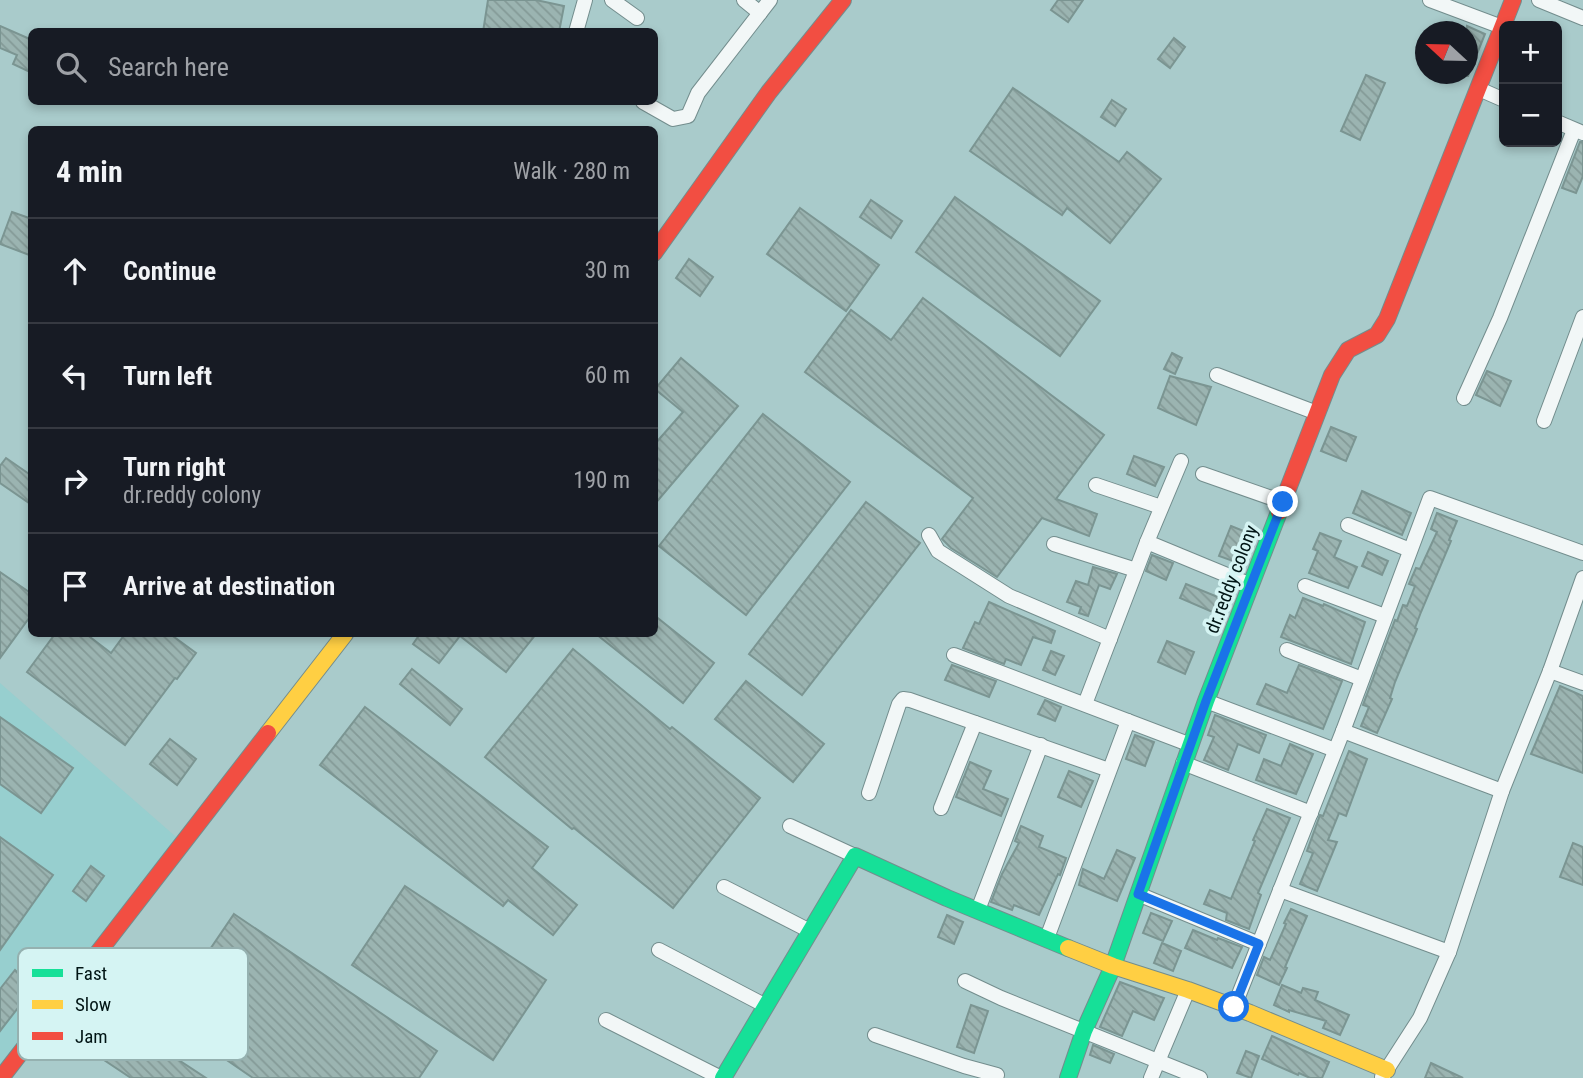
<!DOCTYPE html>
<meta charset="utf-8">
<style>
body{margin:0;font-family:"Roboto Condensed",sans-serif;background:#20242c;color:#f1f3f6}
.controls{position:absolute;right:21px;top:21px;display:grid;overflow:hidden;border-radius:10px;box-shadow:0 4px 10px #0003}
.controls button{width:63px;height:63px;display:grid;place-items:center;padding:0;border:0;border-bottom:2px solid #363941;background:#171b24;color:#f1f3f6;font:35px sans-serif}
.compass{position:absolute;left:1415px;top:21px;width:63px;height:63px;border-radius:50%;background:#171b24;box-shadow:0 4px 10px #0003;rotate:292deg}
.stop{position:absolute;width:21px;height:21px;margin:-16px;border:5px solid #1a73e8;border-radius:50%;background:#fff}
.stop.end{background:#1a73e8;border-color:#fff;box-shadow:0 2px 7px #0008}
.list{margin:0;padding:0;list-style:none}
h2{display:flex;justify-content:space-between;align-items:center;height:91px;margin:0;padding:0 28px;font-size:30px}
h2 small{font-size:23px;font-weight:400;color:#9ea1a6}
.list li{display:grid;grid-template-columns:46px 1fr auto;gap:21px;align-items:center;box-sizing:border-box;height:105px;padding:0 28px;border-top:2px solid #363941}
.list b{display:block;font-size:26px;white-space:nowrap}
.list p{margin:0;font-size:23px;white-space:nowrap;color:#9ea1a6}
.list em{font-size:23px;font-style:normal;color:#9ea1a6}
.icon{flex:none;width:38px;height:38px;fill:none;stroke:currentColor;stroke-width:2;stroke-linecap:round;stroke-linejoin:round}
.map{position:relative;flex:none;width:1583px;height:1078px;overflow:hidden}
.search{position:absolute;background:#171b24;box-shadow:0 4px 10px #0003;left:28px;top:28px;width:630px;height:77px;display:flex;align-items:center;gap:18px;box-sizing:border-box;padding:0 24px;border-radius:10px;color:#9ea1a6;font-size:26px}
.panel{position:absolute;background:#171b24;box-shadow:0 4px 10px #0003;left:28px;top:126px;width:630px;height:511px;border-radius:10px}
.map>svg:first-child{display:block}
.built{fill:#97cfcf}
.building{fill:url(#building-back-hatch);stroke:#7b9592;stroke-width:2}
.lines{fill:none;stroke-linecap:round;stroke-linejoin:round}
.street-casing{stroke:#738d8d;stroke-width:16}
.fast-casing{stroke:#738d8d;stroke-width:18}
.slow-casing{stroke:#738d8d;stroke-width:18}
.jam-casing{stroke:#738d8d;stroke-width:18}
.street{stroke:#f2f7f7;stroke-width:14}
.fast{stroke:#16e098;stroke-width:16}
.slow{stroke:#ffcf43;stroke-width:16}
.jam{stroke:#f24e42;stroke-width:16}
.route{stroke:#1a73e8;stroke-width:9}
.labels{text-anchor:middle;stroke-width:7;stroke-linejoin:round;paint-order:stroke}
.street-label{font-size:19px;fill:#001414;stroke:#d5f4f3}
.key{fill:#d5f4f3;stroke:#95b1b0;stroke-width:2}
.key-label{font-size:19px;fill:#001414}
</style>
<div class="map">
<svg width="1583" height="1078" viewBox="0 0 1583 1078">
<defs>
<pattern id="building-back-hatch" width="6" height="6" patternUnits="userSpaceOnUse" patternTransform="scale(1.75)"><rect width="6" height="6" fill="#9bb4b1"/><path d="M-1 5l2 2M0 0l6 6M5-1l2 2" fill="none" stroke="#849a97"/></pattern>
</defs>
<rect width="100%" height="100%" fill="#a9cbcb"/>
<path class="built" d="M0 683 183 843 0 1078Z"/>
<g class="building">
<path d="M488 0H536L564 6 559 32H483Z"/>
<path d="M1058 0H1083L1068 22 1051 10Z"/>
<path d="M0 26 32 40V73L13 64 17 55 0 48Z"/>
<path d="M1467 26 1485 34 1468 76H1467Z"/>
<path d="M1174 38 1185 47 1170 68 1158 59Z"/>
<path d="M1366 75 1385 83 1360 140 1341 131Z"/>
<path d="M1013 88 1119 162 1127 152 1161 179 1110 243 1067 208 1062 215 970 151Z"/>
<path d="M1112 100 1126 109 1115 126 1101 117Z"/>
<path d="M1580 142H1583V176L1576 193 1562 188Z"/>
<path d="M955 197 1100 301 1060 356 916 252Z"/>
<path d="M871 200 902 221 891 238 860 217Z"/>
<path d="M800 208 879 265 846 311 767 254Z"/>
<path d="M12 212 32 219V256L0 244Z"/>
<path d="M689 259 713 277 700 296 676 278Z"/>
<path d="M923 298 1104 435 1056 499 1097 514 1089 536 1042 518 997 577 951 548 942 539 973 498 805 372 851 310 891 340Z"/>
<path d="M1172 353 1182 358 1175 374 1164 369Z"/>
<path d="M681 358 738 406 654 505V445L683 412 655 389Z"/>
<path d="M1487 371 1511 381 1500 406 1476 395Z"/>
<path d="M1170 376 1211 387 1196 425 1158 408Z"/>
<path d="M763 414 850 482 746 615 659 546Z"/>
<path d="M1331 427 1356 437 1346 461 1321 451Z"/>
<path d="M1134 456 1164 467 1155 486 1127 474Z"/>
<path d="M6 458 32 476V505L0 483V466Z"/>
<path d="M1362 491 1411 513 1402 535 1353 513Z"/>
<path d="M866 502 920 543 802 695 749 654Z"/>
<path d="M1437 513 1457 521 1449 540 1451 541 1421 612 1415 628 1417 629 1395 682 1390 698 1392 699 1377 733 1361 726 1369 707 1363 705 1395 620 1397 621 1403 605 1407 606 1415 586 1409 584 1416 568 1420 569 1437 532 1431 529Z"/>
<path d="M1231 526 1256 536 1244 565 1219 556Z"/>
<path d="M1320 533 1341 541 1334 557 1357 567 1348 588 1309 573 1318 551 1313 549Z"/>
<path d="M1368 552 1388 561 1382 575 1362 566Z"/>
<path d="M1152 555 1173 563 1166 580 1146 571Z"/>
<path d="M1093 567 1117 574 1110 589 1099 585 1088 616 1079 613 1081 607 1067 602 1076 581 1088 585Z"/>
<path d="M0 572 32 594V614L0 658Z"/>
<path d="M1186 584 1230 602 1224 617 1180 598Z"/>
<path d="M1303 598 1323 606 1324 604 1365 622 1351 664 1281 637 1290 615 1295 618Z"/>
<path d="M989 602 1055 631 1051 643 1033 637 1021 665 1006 659 1004 664 963 648 975 622 979 624Z"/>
<path d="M654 615 714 663 683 703 596 634H654Z"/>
<path d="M55 634H86L111 653 125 634H170L196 653 177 679 175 678 125 745 27 672Z"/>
<path d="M420 634H536L506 672 460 636 439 663 413 644Z"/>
<path d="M1167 641 1194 652 1185 674 1158 662Z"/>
<path d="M573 649 670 729 672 727 760 798 673 908 574 828 572 829 485 757Z"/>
<path d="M1051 651 1064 656 1055 675 1043 670Z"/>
<path d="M952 665 996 681 989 697 945 680Z"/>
<path d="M1299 665 1342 681 1323 729 1257 704 1266 684 1287 693Z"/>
<path d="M412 669 462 709 450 725 400 684Z"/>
<path d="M746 681 824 744 793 782 715 719Z"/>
<path d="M1560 686 1583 696V773L1531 754Z"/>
<path d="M1045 700 1061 707 1055 721 1038 714Z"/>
<path d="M365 707 548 847 532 868 577 905 553 935 508 900 503 906 320 765Z"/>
<path d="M1215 715 1266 735 1259 753 1238 744 1228 770 1204 760 1214 737 1208 735Z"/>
<path d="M0 717 73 768 41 813 0 784Z"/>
<path d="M1135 735 1154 742 1145 766 1126 759Z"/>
<path d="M170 739 196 759 177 785 150 764Z"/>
<path d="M1290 744 1313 754 1296 794 1256 780 1264 759 1281 766Z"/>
<path d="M1349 751 1367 759 1346 816 1339 813 1328 840 1337 842 1317 891 1300 884 1313 853 1307 851 1320 815 1323 816Z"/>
<path d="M970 762 991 771 983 789 1008 799 1001 816 956 797Z"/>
<path d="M1069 771 1093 781 1081 807 1058 797Z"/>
<path d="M1267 809 1290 818 1258 893 1261 895 1249 929 1226 920 1227 913 1204 904 1210 890 1231 899 1255 841 1253 840Z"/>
<path d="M1021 826 1043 836 1039 847 1066 858 1060 875 1058 874 1039 915 1014 905 1012 910 991 902 1002 874 1019 843 1015 841Z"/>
<path d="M0 837 53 875 0 950Z"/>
<path d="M1573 843 1583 847V885L1560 877Z"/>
<path d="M1117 850 1135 858 1117 901 1079 885 1083 869 1104 879Z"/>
<path d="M91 866 104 876 86 901 73 891Z"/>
<path d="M405 886 546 980 493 1060 352 965Z"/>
<path d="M1291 909 1307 916 1285 967 1287 968 1279 985 1257 975 1264 957 1270 960 1286 924 1284 923Z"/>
<path d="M1151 913 1172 921 1163 941 1143 933Z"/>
<path d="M234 914 437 1051 419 1078H253L164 1017Z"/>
<path d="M947 915 963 922 954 944 938 937Z"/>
<path d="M1193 930 1217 940 1218 938 1242 947 1232 968 1185 948Z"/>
<path d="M1162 943 1181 951 1173 971 1154 963Z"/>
<path d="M34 949 49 959 32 983 35 986 0 1031V989L15 970 17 972Z"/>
<path d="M1120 982 1164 998 1154 1020 1133 1011 1122 1036 1100 1027Z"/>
<path d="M1282 985 1301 993 1303 988 1318 992 1315 1000 1349 1015 1340 1035 1323 1028 1326 1021 1289 1010V1012L1274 1005Z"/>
<path d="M971 1005 988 1011 974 1053 957 1047Z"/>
<path d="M124 1024 206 1078H131L101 1058Z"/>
<path d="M1272 1036 1329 1062 1322 1078H1310L1299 1073 1298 1075 1262 1059Z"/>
<path d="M1093 1045 1114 1054 1110 1063 1090 1055Z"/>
<path d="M1246 1051 1259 1056 1251 1078 1237 1073Z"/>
<path d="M1431 1063 1463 1078H1425Z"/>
</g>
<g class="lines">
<defs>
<g id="street">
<path d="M612 0 637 18"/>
<path d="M744 0 760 13"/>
<path d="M1430 0 1502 27"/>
<path d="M1539 0 1583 18"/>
<path d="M576 32 585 0"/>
<path d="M1479 89 1504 100"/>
<path d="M643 102 673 119 688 116 698 93 770 0"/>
<path d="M1557 122 1583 133"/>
<path d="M1217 375 1317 413"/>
<path d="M1464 398 1500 318 1574 130"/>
<path d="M1544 421 1583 317"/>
<path d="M1203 474 1283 502"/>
<path d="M1096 485 1161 507"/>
<path d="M1348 525 1410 550"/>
<path d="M929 535 938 551 1009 596 1110 639"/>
<path d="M1147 542 1251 585"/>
<path d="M1054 544 1136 570"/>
<path d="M1305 586 1385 616"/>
<path d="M1287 650 1362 679"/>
<path d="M954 655 1191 745"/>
<path d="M1550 671 1583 683"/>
<path d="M1206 701 1335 750"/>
<path d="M1085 704 1147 542 1181 461"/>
<path d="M1343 731 1502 791"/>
<path d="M1183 763 1311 813"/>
<path d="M869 793 899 704 903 699 910 700 1109 770"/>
<path d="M941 808 975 723"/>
<path d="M790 826 855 856"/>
<path d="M724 887 810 931"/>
<path d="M1280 890 1449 952"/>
<path d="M1138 894 1259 944"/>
<path d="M978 910 1041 745"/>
<path d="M1047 938 1128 721"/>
<path d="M659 950 766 1006"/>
<path d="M965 981 1001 998 1200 1078"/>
<path d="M1234 1007 1343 731 1430 498 1583 553"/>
<path d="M606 1020 721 1078"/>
<path d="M875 1035 964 1066 997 1075"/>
<path d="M1382 1077 1420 1018 1449 952 1502 791 1550 671 1583 578"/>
<path d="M1151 1078 1188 990"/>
</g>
<g id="fast">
<path d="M723 1078 855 856 947 898 1068 948"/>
<path d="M1068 1078 1084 1031 1113 966 1206 701 1279 512"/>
</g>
<g id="slow">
<path d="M268 733 345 634"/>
<path d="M1068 948 1113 966 1188 990 1250 1013 1387 1070"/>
</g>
<g id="jam">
<path d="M654 253 769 92 843 0"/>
<path d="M1279 512 1332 375 1348 350 1377 335 1387 319 1513 0"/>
<path d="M1 1078 268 733"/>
</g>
</defs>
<use href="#street" class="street-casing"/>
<use href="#fast" class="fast-casing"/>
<use href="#slow" class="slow-casing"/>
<use href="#jam" class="jam-casing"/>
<use href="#street" class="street"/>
<use href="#fast" class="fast"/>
<use href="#slow" class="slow"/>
<use href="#jam" class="jam"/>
</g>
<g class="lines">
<path class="route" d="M1234 1007 1259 944 1138 894 1206 701 1283 502"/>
</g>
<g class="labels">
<g class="street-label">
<text transform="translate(1231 579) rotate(-69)" y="7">dr.reddy colony</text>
</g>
</g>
<rect x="18" y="948" width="230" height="112" rx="10" class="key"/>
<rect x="32" y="969" width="31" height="8" fill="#16e098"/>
<rect x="32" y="1000" width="31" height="9" fill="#ffcf43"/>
<rect x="32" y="1032" width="31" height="8" fill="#f24e42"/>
<g class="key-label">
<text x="75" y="980">Fast</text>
<text x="75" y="1011">Slow</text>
<text x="75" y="1043">Jam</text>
</g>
</svg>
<div class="controls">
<button>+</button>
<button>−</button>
</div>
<svg class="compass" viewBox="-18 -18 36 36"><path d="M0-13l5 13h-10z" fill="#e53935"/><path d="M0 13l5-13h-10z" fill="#9ea1a6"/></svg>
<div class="stop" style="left:1234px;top:1007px"></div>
<div class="stop end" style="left:1283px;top:502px"></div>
<div class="search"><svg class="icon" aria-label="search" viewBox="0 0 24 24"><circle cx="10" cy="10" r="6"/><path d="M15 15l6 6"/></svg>Search here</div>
<section class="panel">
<h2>4 min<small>Walk · 280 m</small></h2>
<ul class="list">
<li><svg class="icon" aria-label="ahead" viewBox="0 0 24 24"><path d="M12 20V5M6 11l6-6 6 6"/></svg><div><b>Continue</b></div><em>30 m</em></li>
<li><svg class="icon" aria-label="left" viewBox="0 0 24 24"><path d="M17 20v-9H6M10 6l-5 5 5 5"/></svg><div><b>Turn left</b></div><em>60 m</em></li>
<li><svg class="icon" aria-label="right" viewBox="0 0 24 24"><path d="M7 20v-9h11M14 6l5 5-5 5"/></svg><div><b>Turn right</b><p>dr.reddy colony</p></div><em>190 m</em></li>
<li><svg class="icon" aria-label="arrive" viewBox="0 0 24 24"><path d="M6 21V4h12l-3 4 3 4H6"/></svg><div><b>Arrive at destination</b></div></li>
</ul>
</section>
</div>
